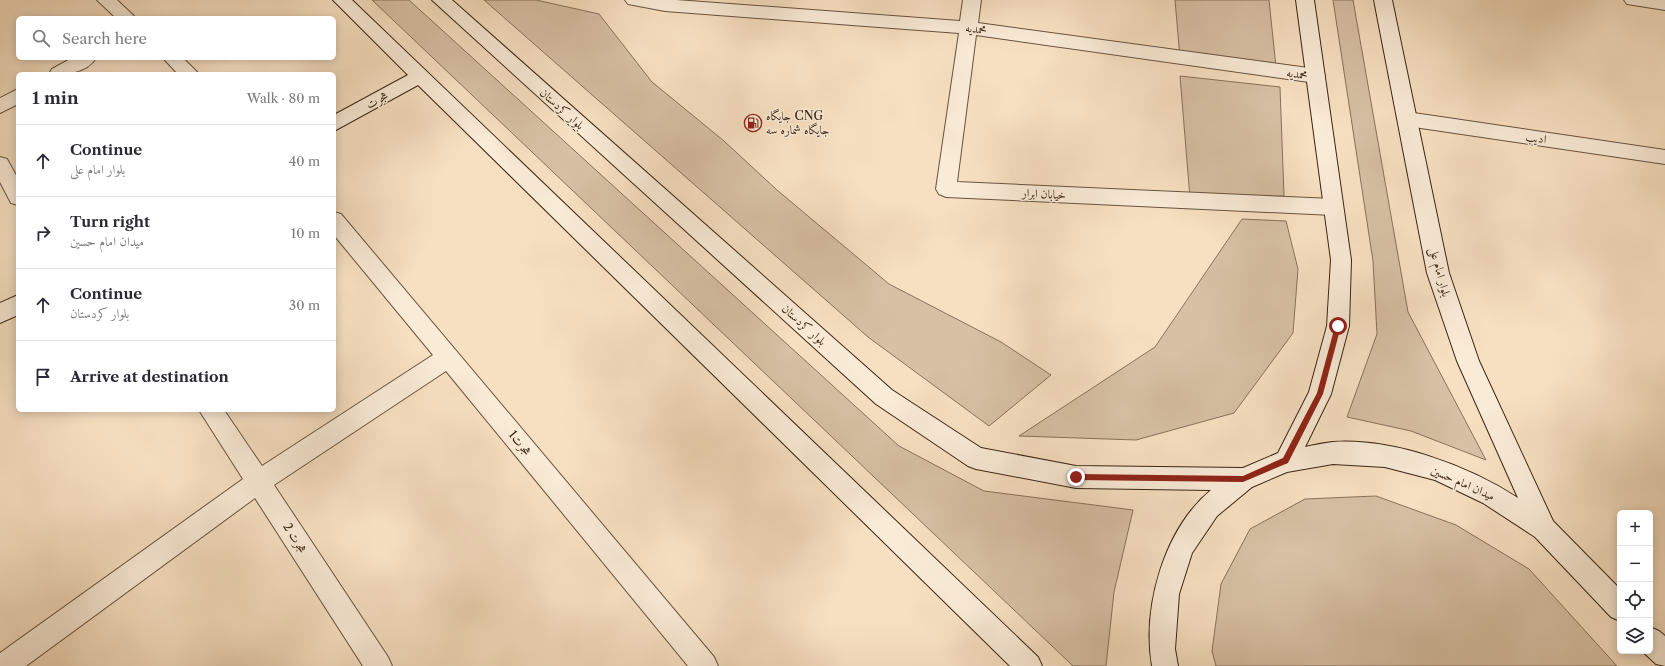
<!DOCTYPE html>
<meta charset="utf-8">
<style>
body{margin:0;font-family:"Libre Caslon Text",Amiri,serif;background:#f2f2f3;color:#2b2b33}
.controls{position:absolute;right:12px;bottom:12px;display:grid;overflow:hidden;border-radius:6px;box-shadow:0 2px 10px #0003}
.controls button{width:36px;height:36px;display:grid;place-items:center;padding:0;border:0;border-bottom:1px solid #e1e1e2;background:#fff;color:#2b2b33;font:20px sans-serif}
.stop{position:absolute;width:12px;height:12px;margin:-9px;border:3px solid #8f2418;border-radius:50%;background:#fff}
.stop.end{background:#8f2418;border-color:#fff;box-shadow:0 1px 4px #0008}
.list{margin:0;padding:0;list-style:none}
h2{display:flex;justify-content:space-between;align-items:center;height:52px;margin:0;padding:0 16px;font-size:17px}
h2 small{font-size:13px;font-weight:400;color:#7c7c81}
.list li{display:grid;grid-template-columns:26px 1fr auto;gap:12px;align-items:center;box-sizing:border-box;height:72px;padding:0 16px;border-top:1px solid #e1e1e2}
.list b{display:block;font-size:15px;white-space:nowrap}
.list p{margin:0;font-size:13px;white-space:nowrap;color:#7c7c81}
.list em{font-size:13px;font-style:normal;color:#7c7c81}
.icon{flex:none;width:22px;height:22px;fill:none;stroke:currentColor;stroke-width:2;stroke-linecap:round;stroke-linejoin:round}
.map{position:relative;flex:none;width:1665px;height:666px;overflow:hidden}
.search{position:absolute;background:#fff;box-shadow:0 2px 10px #0003;left:16px;top:16px;width:320px;height:44px;display:flex;align-items:center;gap:10px;box-sizing:border-box;padding:0 14px;border-radius:6px;color:#7c7c81;font-size:15px}
.panel{position:absolute;background:#fff;box-shadow:0 2px 10px #0003;left:16px;top:72px;width:320px;height:340px;border-radius:6px}
.map>svg:first-child{display:block}
.green{fill:#d7c0a4;stroke:#88725b}
.lines{fill:none;stroke-linecap:round;stroke-linejoin:round}
.street-casing{stroke:#69533e;stroke-width:2}
.secondary-casing{stroke:#3a2412;stroke-width:2}
.street{fill:#faebd7;fill-rule:evenodd}
.secondary{fill:#faebd7;fill-rule:evenodd}
.route{fill:#8f2418}
.labels{text-anchor:middle;stroke-width:3;stroke-linejoin:round;paint-order:stroke}
.street-label{font-size:12px;fill:#3a2412;stroke:#faebd7}
.poi-label{font-size:12px;fill:#3a2412;stroke:#faebd7;text-anchor:start}
</style>
<div class="map">
<svg width="1665" height="666" viewBox="0 0 1665 666">
<rect width="100%" height="100%" fill="#f7e0c2"/>
<filter id="stains"><feTurbulence type="fractalNoise" baseFrequency=".005" numOctaves="4"/><feColorMatrix values="0 0 0 0 .2 0 0 0 0 .09 0 0 0 0 .02 0 0 0 .5 -.17"/></filter>
<radialGradient id="worn" r=".72"><stop offset=".6" stop-color="#630" stop-opacity="0"/><stop offset="1" stop-color="#630" stop-opacity=".3"/></radialGradient>
<g class="green">
<path d="M372 0H409L899 446 984 491 1133 510 1114 592 1106 666H1073Z"/>
<path d="M484 0H536L599 14 652 82 724 141 777 190 889 284 1001 342 1051 375 989 426 868 337Z"/>
<path d="M1175 0H1269L1276 67 1180 58Z"/>
<path d="M1333 0H1353L1408 312 1486 460 1411 431 1347 417 1377 334 1373 261Z"/>
<path d="M1180 76 1280 87 1284 196 1190 198Z"/>
<path d="M1242 219 1286 221 1298 269 1293 333 1234 413 1136 440 1019 436 1155 347Z"/>
<path d="M1376 496 1456 525 1529 569 1617 666H1216L1212 651 1221 584 1250 529 1305 499Z"/>
</g>
<g class="lines">
<defs>
<g id="street">
<path d="M97 0H117L136 18H116Z"/>
<path d="M625 0H676L960 21 963 0H981L978 23 1316 69 1322 71 1325 76 1322 81 1316 83 976 35 957 182 1333 199 1340 201 1343 207 1340 213 1333 215 946 197 939 194 936 189 959 33 665 11 628 4Z"/>
<path d="M1624 0H1665V10L1627 4Z"/>
<path d="M72 58H96C86 74 65 74 49 74L52 69Z"/>
<path d="M163 58H183L199 74H178Z"/>
<path d="M18 89V104L0 113V98Z"/>
<path d="M1407 112 1665 150V164L1407 126 1400 124 1398 119 1400 114Z"/>
<path d="M0 157 7 159 18 179V205L11 203 0 182Z"/>
<path d="M334 212 341 214 714 657 718 666H688L446 371 274 485 388 657 392 666H363L255 498 26 666H0V653L243 479 199 410H224L262 466 433 355 334 235Z"/>
</g>
<g id="secondary">
<path d="M333 0H352L1038 657 1042 666H1010L418 85 334 131V115L408 75Z"/>
<path d="M432 0H452L892 390 981 448 1076 466 1243 468 1278 453 1309 392 1327 326 1331 260 1296 0H1314L1351 260 1349 326 1331 394 1305 447C1314 445 1324 443 1333 442 1393 438 1467 465 1518 498L1457 361 1427 273 1374 0H1392L1449 273 1479 361 1553 521 1620 589V621L1611 617 1535 537 1483 503 1435 480 1385 467 1333 464 1287 472 1252 487 1217 516 1192 553 1179 594 1175 649 1178 666H1152C1142 607 1164 529 1211 490L1076 488 976 469 968 466 876 404Z"/>
<path d="M18 295V315L0 323V303Z"/>
<path d="M1650 627 1659 631 1665 636V666L1656 664 1642 651H1650Z"/>
</g>
</defs>
<use href="#street" class="street-casing"/>
<use href="#secondary" class="secondary-casing"/>
<use href="#street" class="street"/>
<use href="#secondary" class="secondary"/>
</g>
<path class="route" d="M1338 323 1341 326 1323 394 1288 463 1243 482 1074 480 1073 477 1076 474 1243 476 1283 458 1317 393 1335 326Z"/>
<defs>
<symbol id="fuel-ring" viewBox="-11 -11 22 22"><circle r="9.5" fill="#faebd7" stroke="#8f2418" stroke-width="1.5"/><path d="M-5.5-6h7V0h2V4h1.3V-2.5L3-4.5l.8-.8L6-3V5H2.5V1h-1V6h-7ZM-4.2-4.7v3.2H.2V-4.7Z" fill="#8f2418"/></symbol>
</defs>
<g fill-rule="evenodd">
<use href="#fuel-ring" x="743" y="113" width="20" height="20"/>
</g>
<g class="labels">
<g class="street-label">
<text transform="translate(976 29) rotate(7)" y="4">محمدیه</text>
<text transform="translate(1297 74) rotate(8)" y="4">محمدیه</text>
<text transform="translate(377 100) rotate(-30)" y="4">هجرت</text>
<text transform="translate(562 109) rotate(42)" y="4">بلوار کردستان</text>
<text transform="translate(1536 138) rotate(8)" y="4">ادیب</text>
<text transform="translate(1044 194) rotate(3)" y="4">خیابان ابرار</text>
<text transform="translate(1440 272) rotate(75)" y="4">بلوار امام علی</text>
<text transform="translate(804 325) rotate(42)" y="4">بلوار کردستان</text>
<text transform="translate(520 443) rotate(50)" y="4">هجرت1</text>
<text transform="translate(1463 483) rotate(24)" y="4">میدان امام حسین</text>
<text transform="translate(295 538) rotate(57)" y="4">هجرت 2</text>
</g>
<g class="poi-label">
<text x="766" y="120">جایگاه CNG<tspan x="766" dy="14">جایگاه شماره سه</tspan></text>
</g>
</g>
<rect width="100%" height="100%" filter="url(#stains)"/>
<rect width="100%" height="100%" fill="url(#worn)"/>
</svg>
<div class="controls">
<button>+</button>
<button>−</button>
<button><svg class="icon" aria-label="locate" viewBox="0 0 24 24"><circle cx="12" cy="12" r="6"/><path d="M12 2v4M12 18v4M2 12h4M18 12h4"/></svg></button>
<button><svg class="icon" aria-label="layers" viewBox="0 0 24 24"><path d="M12 4l9 5-9 5-9-5zM3 14l9 5 9-5"/></svg></button>
</div>
<div class="stop" style="left:1338px;top:326px"></div>
<div class="stop end" style="left:1076px;top:477px"></div>
<div class="search"><svg class="icon" aria-label="search" viewBox="0 0 24 24"><circle cx="10" cy="10" r="6"/><path d="M15 15l6 6"/></svg>Search here</div>
<section class="panel">
<h2>1 min<small>Walk · 80 m</small></h2>
<ul class="list">
<li><svg class="icon" aria-label="ahead" viewBox="0 0 24 24"><path d="M12 20V5M6 11l6-6 6 6"/></svg><div><b>Continue</b><p>بلوار امام علی</p></div><em>40 m</em></li>
<li><svg class="icon" aria-label="right" viewBox="0 0 24 24"><path d="M7 20v-9h11M14 6l5 5-5 5"/></svg><div><b>Turn right</b><p>میدان امام حسین</p></div><em>10 m</em></li>
<li><svg class="icon" aria-label="ahead" viewBox="0 0 24 24"><path d="M12 20V5M6 11l6-6 6 6"/></svg><div><b>Continue</b><p>بلوار کردستان</p></div><em>30 m</em></li>
<li><svg class="icon" aria-label="arrive" viewBox="0 0 24 24"><path d="M6 21V4h12l-3 4 3 4H6"/></svg><div><b>Arrive at destination</b></div></li>
</ul>
</section>
</div>
